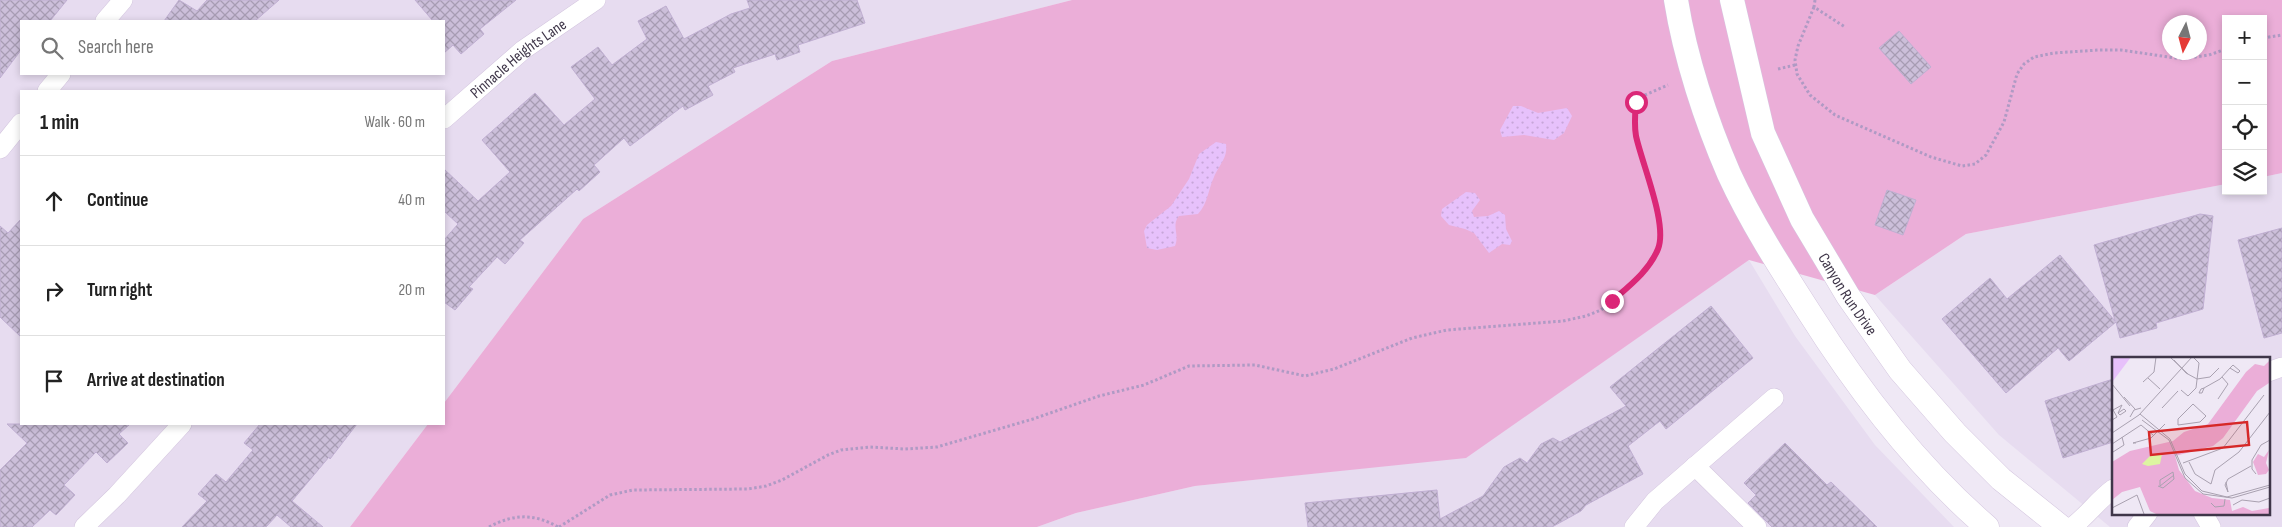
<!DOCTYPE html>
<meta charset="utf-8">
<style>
body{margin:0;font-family:"Sofia Sans Condensed",sans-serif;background:#f2f2f2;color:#222}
.controls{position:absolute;right:15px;top:15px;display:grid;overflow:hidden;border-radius:0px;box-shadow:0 2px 8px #0003}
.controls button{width:45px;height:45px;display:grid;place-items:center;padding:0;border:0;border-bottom:1px solid #e0e0e0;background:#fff;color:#222;font:25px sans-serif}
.compass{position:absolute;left:2162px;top:15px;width:45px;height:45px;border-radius:50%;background:#fff;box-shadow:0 2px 8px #0003;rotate:186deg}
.stop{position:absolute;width:15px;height:15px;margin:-11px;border:4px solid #db2777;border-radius:50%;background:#fff}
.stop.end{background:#db2777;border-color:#fff;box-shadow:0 1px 5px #0008}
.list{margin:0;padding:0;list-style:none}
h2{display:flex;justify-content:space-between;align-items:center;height:65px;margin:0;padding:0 20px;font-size:21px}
h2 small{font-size:16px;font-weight:400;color:#767676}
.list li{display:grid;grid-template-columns:32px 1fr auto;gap:15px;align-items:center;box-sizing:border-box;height:90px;padding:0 20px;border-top:1px solid #e0e0e0}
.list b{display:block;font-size:19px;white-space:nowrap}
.list em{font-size:16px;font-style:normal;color:#767676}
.icon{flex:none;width:28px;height:28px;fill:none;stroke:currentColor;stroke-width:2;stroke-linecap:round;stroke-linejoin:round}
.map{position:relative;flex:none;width:2282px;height:527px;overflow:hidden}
.search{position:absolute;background:#fff;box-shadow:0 2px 8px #0003;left:20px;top:20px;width:425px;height:55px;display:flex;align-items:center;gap:12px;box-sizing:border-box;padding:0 18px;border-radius:0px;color:#767676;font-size:19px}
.panel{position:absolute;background:#fff;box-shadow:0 2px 8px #0003;left:20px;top:90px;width:425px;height:335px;border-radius:0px}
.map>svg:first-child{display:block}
.residential{fill:#e7dcf0;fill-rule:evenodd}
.green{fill:#ebaed8;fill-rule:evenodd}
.sand{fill:url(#sand-dots)}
.building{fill:url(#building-cross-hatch);stroke:#c0afd2}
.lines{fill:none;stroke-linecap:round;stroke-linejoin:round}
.minor-casing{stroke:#d4c6df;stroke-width:20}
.tertiary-casing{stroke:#d4c6df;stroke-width:25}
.path{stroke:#af9ac4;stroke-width:3;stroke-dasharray:2.5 2.5;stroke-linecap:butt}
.minor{stroke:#fff;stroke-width:19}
.tertiary{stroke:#fff;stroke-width:24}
.route{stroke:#db2777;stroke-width:6}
.labels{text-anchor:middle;stroke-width:5;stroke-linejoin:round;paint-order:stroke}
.street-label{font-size:16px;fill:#3f3649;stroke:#fff}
.inset-road{fill:none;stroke:#a9a1b0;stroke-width:1}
.view{fill:#d62828;fill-opacity:0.15;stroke:#d62828;stroke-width:2.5}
.inset-edge{fill:none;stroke:#3f3649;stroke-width:2.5}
</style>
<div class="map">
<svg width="2282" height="527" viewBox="0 0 2282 527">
<defs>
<pattern id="sand-dots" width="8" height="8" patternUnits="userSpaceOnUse" patternTransform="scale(1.25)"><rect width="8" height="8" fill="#e7c1fb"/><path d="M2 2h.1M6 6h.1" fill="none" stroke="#c7a6d9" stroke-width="1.8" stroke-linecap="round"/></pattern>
<pattern id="building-cross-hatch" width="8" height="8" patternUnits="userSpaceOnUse" patternTransform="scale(1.25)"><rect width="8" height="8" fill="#ccbfda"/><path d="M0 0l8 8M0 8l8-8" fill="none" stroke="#a79cb3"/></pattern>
</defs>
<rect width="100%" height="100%" fill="#efe8f5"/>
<g class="residential">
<path d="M0 0H1072L832 61 583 219 444 403V91H21V424H428L350 527H0ZM21 21H444V74H21Z"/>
<path d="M2282 173V527H2110L1999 435 1875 295 1966 234 2226 184V191H2263V177ZM2113 358H2268V513H2113Z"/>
<path d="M1749 260 1795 336 1875 445 1954 527H1037L1076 513 1195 486 1466 457Z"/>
</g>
<path class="green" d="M1072 0H2282V173L2263 177V19H2226V184L1966 234 1875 295 1749 260 1466 458 1195 486 1076 513 1037 527H350L428 424H444V403L583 219 832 61ZM2170 22H2200V52H2170Z"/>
<g class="sand">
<path d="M1513 106H1521L1538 113 1567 108 1572 116 1564 133 1554 140 1524 135 1502 137 1500 130Z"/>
<path d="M1216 142 1226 144C1228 158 1219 165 1214 177 1208 190 1208 203 1198 214L1179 216C1171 225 1180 235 1175 246L1157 250 1147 248 1144 231 1147 225 1171 206 1189 179 1199 154Z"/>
<path d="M1466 192 1475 193 1480 200 1472 211 1474 217 1488 216 1499 211 1505 215 1506 229 1512 241 1510 245 1502 244 1489 253 1474 233 1465 229 1449 225 1441 216 1442 209Z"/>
</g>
<g class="building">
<path d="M0 0H67L50 21H21V50L0 78Z"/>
<path d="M179 0 197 11 207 0H279L255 21H164Z"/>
<path d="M415 0H516L480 29 484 34 461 54 453 45 444 53V21H433Z"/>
<path d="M747 0H857L865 23 798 45 800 52 777 60 775 54 733 68 735 72 708 86 713 95 685 110 683 106 630 146 624 138 594 165 600 172 579 191 577 189 520 240 524 243 505 264 497 257 469 287 473 289 455 310 444 302V240L458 224 444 211V169L478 201 510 172 482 140 535 93 564 125 595 99 571 67 598 47 612 65 647 39 638 21 666 6 684 39 731 14 750 8Z"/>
<path d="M1899 31 1931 67 1911 84 1879 48Z"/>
<path d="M1887 190 1916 200 1903 235 1875 225Z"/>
<path d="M2200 214 2213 216 2203 309 2156 323 2157 328 2120 338 2116 322 2069 361 2058 348 2006 393 1942 319 1990 278 2007 299 2060 255 2115 321 2094 245Z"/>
<path d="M21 219V337L0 317V226L8 233Z"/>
<path d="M2282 228V333L2264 338 2238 240Z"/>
<path d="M1711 306 1753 358 1666 429 1660 421 1628 446 1643 474 1586 505 1581 511 1552 527H1308L1305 503 1437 490 1440 519 1483 496 1504 467 1520 458 1527 463 1541 444 1553 438 1560 442 1626 406 1610 387Z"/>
<path d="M2113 379V442L2063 458 2045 401Z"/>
<path d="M7 424H130L119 434 128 443 107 463 96 452 64 485 75 495 56 515 50 510 32 527H0V470L27 443Z"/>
<path d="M260 424H357L330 459 329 457 292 501 323 527H291L277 515 266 527H182L207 501 198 494 216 474 226 482 253 450 244 443Z"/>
<path d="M1785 443 1827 485 1831 482 1877 527H1772L1748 503 1756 495 1744 483Z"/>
</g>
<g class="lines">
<defs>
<g id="minor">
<path d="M105 21 123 0"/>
<path d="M47 91 61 74"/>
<path id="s1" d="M444 119 523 50 596 0"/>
<path d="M0 149 21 123"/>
<path d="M2268 372 2282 367"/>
<path d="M1695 466 1757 527"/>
<path d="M2203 513 2211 527"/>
<path d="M84 527 117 495 182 424"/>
<path d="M1634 527 1655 501 1774 398"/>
<path d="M2072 527C2087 516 2098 500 2113 489"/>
<path d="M2137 527 2148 513"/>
</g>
<g id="tertiary">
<path d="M1676 0C1685 57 1706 121 1729 174 1751 222 1780 267 1809 312 1859 391 1916 466 1987 527"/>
<path id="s2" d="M1732 0 1763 133 1802 219 1848 296 1900 370 1955 433 2001 479 2061 527"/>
</g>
</defs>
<use href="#minor" class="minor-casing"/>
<use href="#tertiary" class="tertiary-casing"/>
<g class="path">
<path d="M1815 0 1814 7 1845 27"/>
<path d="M1814 7 1798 46 1795 60 1797 74 1810 95 1835 115 1931 157 1962 166 1975 164 1986 155 2004 122 2017 74 2024 64 2034 57 2054 53 2099 50H2121L2182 59 2209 55 2226 49"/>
<path d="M2263 38 2282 35"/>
<path d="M1778 69 1795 65"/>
<path d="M489 527C513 514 534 513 558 527"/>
<path d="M559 527 610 495 633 490 748 489 766 486 782 480 828 455 841 450 870 447 905 449 937 447 1033 419 1099 396 1144 385 1189 366 1255 365 1305 376 1334 369 1412 338 1447 330 1563 321 1586 316 1601 310 1642 274 1658 248 1660 237 1658 216 1636 135V102L1645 95 1668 85"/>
</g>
<use href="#minor" class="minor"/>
<use href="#tertiary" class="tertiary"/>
</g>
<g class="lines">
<path class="route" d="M1612 301C1629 286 1649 271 1658 249 1668 224 1642 164 1636 136 1634 125 1635 113 1636 102"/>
</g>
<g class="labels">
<g class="street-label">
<text dy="6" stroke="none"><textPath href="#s1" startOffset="96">Pinnacle Heights Lane</textPath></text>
<text dy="6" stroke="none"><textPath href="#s2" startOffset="319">Canyon Run Drive</textPath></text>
</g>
</g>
<g transform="translate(2112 357)">
<rect width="158" height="158" fill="#efe8f5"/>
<path d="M157 4V26L145 34 111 81 101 89 63 99 67 113 83 134 100 141 118 143 120 154 131 150 140 154 157 151V157H44L38 154 28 130 10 135 0 143V105L18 94 61 84 72 75 96 67 134 15 143 7 152 9Z" fill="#ebaed8"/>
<path d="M0 0H19L1 24 0 23Z" fill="#e7c1fb"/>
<path d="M157 93 154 106 157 113 154 117 146 118 141 105 146 97 152 100Z" fill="#ebaed8"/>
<path d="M50 97 48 107 36 109 30 107 38 99Z" fill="#ddf5a1"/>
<path class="inset-road" d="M58 0 76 17M62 3 74 16 85 22 98 20 107 11M121 8 128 14 126 16 118 11ZM36 21 48 32M31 25 42 15 44 0M0 27 18 49M92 31 108 22 118 11M92 31 90 36H87L89 32ZM69 33 76 39 84 31 87 6 81 0M12 40 23 52M106 42 116 27 110 20M81 47 94 59 88 65 66 68V62ZM0 51 5 60 0 63M50 51 66 34M1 53 10 48 6 56 12 52 14 54 8 58 6 56M28 57 58 82 73 117 90 134 115 140 158 128M18 60 22 53 29 51M30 63 57 83 73 121 91 137 120 141 158 130M0 76 27 58 80 0M24 86H21L39 81 53 67M0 87 29 68 41 78M1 95 12 88 10 80M77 105 83 117 99 127 103 113 127 95 158 55M71 106 111 91 152 38M144 117 140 112V103L149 88 158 83M114 125 116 135 113 128 116 122 139 109M46 129 51 131 62 122 61 115 48 123V129M48 129 62 118M99 146 103 150 112 149 113 142M121 148 130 143 147 145 158 141M0 151 25 138 32 157"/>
<path class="view" d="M135 65 137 88 39 98 37 75Z"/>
<rect width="158" height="158" class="inset-edge"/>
</g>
</svg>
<div class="controls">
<button>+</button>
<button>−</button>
<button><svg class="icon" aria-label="locate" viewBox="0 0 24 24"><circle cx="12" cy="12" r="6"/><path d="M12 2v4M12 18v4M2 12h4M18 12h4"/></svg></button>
<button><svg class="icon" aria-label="layers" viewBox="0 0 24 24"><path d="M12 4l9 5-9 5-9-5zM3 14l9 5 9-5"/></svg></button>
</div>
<svg class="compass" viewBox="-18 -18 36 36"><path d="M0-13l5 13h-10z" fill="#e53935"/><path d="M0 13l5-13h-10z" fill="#767676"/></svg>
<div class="stop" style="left:1636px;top:102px"></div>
<div class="stop end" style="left:1612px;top:301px"></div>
<div class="search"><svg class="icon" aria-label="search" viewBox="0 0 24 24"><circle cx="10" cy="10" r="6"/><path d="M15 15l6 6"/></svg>Search here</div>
<section class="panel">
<h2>1 min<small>Walk · 60 m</small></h2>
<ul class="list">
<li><svg class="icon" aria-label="ahead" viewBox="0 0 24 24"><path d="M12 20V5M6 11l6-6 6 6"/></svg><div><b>Continue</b></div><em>40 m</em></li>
<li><svg class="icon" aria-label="right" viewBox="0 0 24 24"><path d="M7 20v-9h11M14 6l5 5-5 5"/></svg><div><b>Turn right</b></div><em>20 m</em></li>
<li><svg class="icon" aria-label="arrive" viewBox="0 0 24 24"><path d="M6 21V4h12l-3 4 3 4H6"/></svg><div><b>Arrive at destination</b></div></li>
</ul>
</section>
</div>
